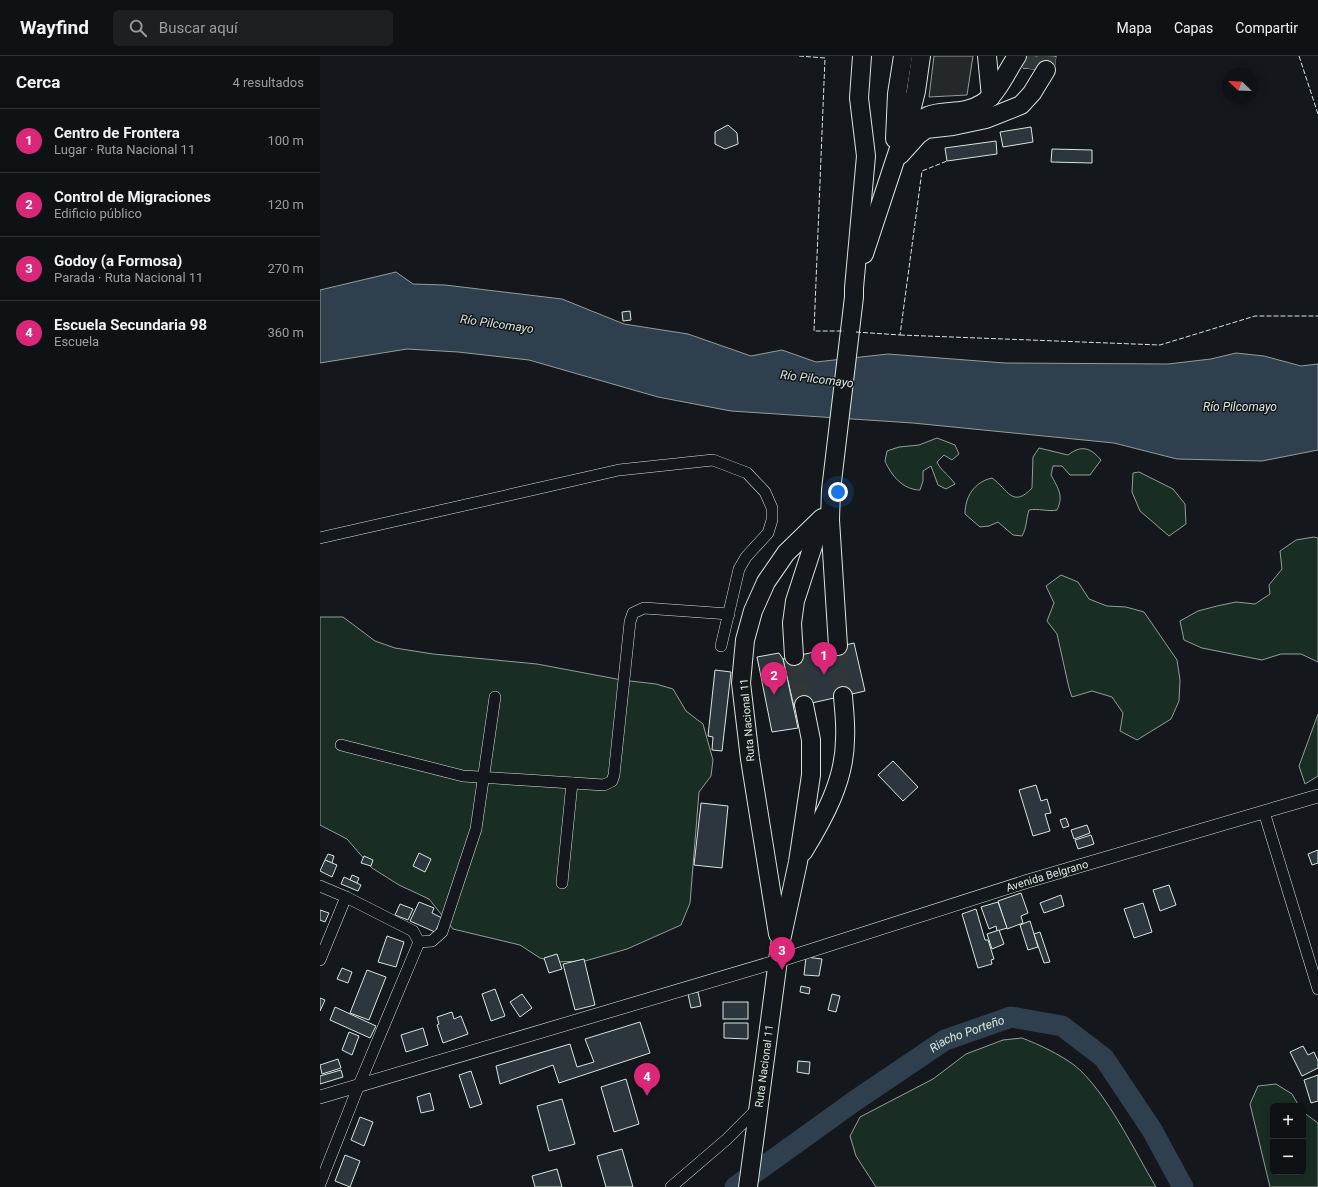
<!DOCTYPE html>
<html lang="es">
<meta charset="utf-8">
<style>
body{margin:0;font-family:Roboto,sans-serif;background:#1d2022;color:#f1f3f6}
.controls{position:absolute;right:12px;bottom:12px;display:grid;overflow:hidden;border-radius:6px;box-shadow:0 2px 10px #0003}
.controls button{width:36px;height:36px;display:grid;place-items:center;padding:0;border:0;border-bottom:1px solid #2f3234;background:#0f1215;color:#f1f3f6;font:20px sans-serif}
.compass{position:absolute;left:902px;top:12px;width:36px;height:36px;border-radius:50%;background:#0f1215;box-shadow:0 2px 10px #0003;rotate:293deg}
.you{position:absolute;left:518px;top:436px;width:14px;height:14px;margin:-10px;border:3px solid #fff;border-radius:50%;background:#1a73e8;box-shadow:0 0 0 6px #1a73e833}
.badge{display:grid;place-items:center;width:26px;height:26px;border-radius:50%;background:#db2777;color:#fff;font-size:13px;font-weight:700}
.pin{position:absolute;translate:-50% -33px;filter:drop-shadow(0 1px 2px #0008)}
.pin::after{content:'';position:absolute;top:21px;width:14px;height:12px;background:inherit;clip-path:polygon(0 0,100% 0,50% 100%)}
.list{margin:0;padding:0;list-style:none}
h2{display:flex;justify-content:space-between;align-items:center;height:52px;margin:0;padding:0 16px;font-size:17px}
h2 small{font-size:13px;font-weight:400;color:#9b9ea0}
.list li{display:grid;grid-template-columns:26px 1fr auto;gap:12px;align-items:center;box-sizing:border-box;height:64px;padding:0 16px;border-top:1px solid #2f3234}
.list b{display:block;font-size:15px;white-space:nowrap}
.list p{margin:0;font-size:13px;white-space:nowrap;color:#9b9ea0}
.list em{font-size:13px;font-style:normal;color:#9b9ea0}
.icon{flex:none;width:22px;height:22px;fill:none;stroke:currentColor;stroke-width:2;stroke-linecap:round;stroke-linejoin:round}
.map{position:relative;flex:none;width:998px;height:1131px;overflow:hidden}
header{display:flex;align-items:center;gap:24px;box-sizing:border-box;height:56px;padding:0 20px;background:#0f1215;border-bottom:1px solid #2f3234}
header strong{font-size:19px}
nav{display:flex;gap:22px;margin-inline-start:auto;font-size:14px}
.search{width:280px;height:36px;background:#1d2022;display:flex;align-items:center;gap:10px;box-sizing:border-box;padding:0 14px;border-radius:6px;color:#9b9ea0;font-size:15px}
main{display:flex}
aside{flex:1;background:#0f1215}
.map>svg:first-child{display:block}
.green{fill:#1a2d24;stroke:#939e99}
.parking{fill:#24282b;stroke:#939e99}
.water{fill:#2f3f4d;stroke:#939e99}
.lines{fill:none;stroke-linecap:round;stroke-linejoin:round}
.river{stroke:#2f3f4d;stroke-width:21}
.building{fill:#2c363c;stroke:#d8e6dc}
.trunk-tunnel{stroke:#313739;stroke-width:18;stroke-dasharray:18 9;stroke-linecap:butt}
.minor-casing{stroke:#d8e6dc;stroke-width:12}
.tertiary-casing{stroke:#d8e6dc;stroke-width:14}
.trunk-casing{stroke:#d8e6dc;stroke-width:20}
.minor{stroke:#14181c;stroke-width:11}
.tertiary{stroke:#14181c;stroke-width:13}
.trunk{stroke:#14181c;stroke-width:18}
.fence{stroke:#d8e6dc;stroke-width:1;stroke-dasharray:5 2;stroke-linecap:butt}
.labels{text-anchor:middle;stroke-width:3;stroke-linejoin:round;paint-order:stroke}
.street-label{font-size:11px;fill:#d8e6dc;stroke:#14181c}
.water-label{font-size:12px;font-style:italic;fill:#d8e6dc;stroke:#14181c}
</style>
<header>
<strong>Wayfind</strong>
<div class="search"><svg class="icon" aria-label="search" viewBox="0 0 24 24"><circle cx="10" cy="10" r="6"/><path d="M15 15l6 6"/></svg>Buscar aquí</div>
<nav><a>Mapa</a><a>Capas</a><a>Compartir</a></nav>
</header>
<main>
<aside>
<h2>Cerca<small>4 resultados</small></h2>
<ul class="list">
<li><span class="badge">1</span><div><b>Centro de Frontera</b><p>Lugar · Ruta Nacional 11</p></div><em>100 m</em></li>
<li><span class="badge">2</span><div><b>Control de Migraciones</b><p>Edificio público</p></div><em>120 m</em></li>
<li><span class="badge">3</span><div><b>Godoy (a Formosa)</b><p>Parada · Ruta Nacional 11</p></div><em>270 m</em></li>
<li><span class="badge">4</span><div><b>Escuela Secundaria 98</b><p>Escuela</p></div><em>360 m</em></li>
</ul>
</aside>
<div class="map">
<svg width="998" height="1131" viewBox="0 0 998 1131">
<rect width="100%" height="100%" fill="#14181c"/>
<g class="green">
<path d="M617 382 635 389 639 398 632 404 624 399 617 406C621 415 629 419 635 428L626 433 618 429 611 410 603 415V425L600 434C583 434 571 419 565 405L567 395 579 391 599 389Z"/>
<path d="M719 392 748 399C761 389 770 391 781 404L770 419H750L742 410H733L731 419C738 432 744 440 737 454 727 456 719 452 709 454 706 463 707 471 702 480L693 479 678 466 669 470 660 471 645 458C645 441 654 426 672 422 688 433 692 453 712 432L713 401Z"/>
<path d="M819 416 853 433 865 448 866 468 849 480 820 455 812 436 813 417Z"/>
<path d="M994 481 998 482V606L981 598H961L942 604 882 592 864 584 860 565 878 555 897 550 916 546 935 548 950 538 949 529 962 513 960 495 976 484Z"/>
<path d="M741 519 758 526 769 543 787 550 806 551 824 556 857 604 860 624 859 645 851 663 817 684 800 675 803 657 792 641 772 635 752 641 749 632 737 578 727 565 734 547 726 530Z"/>
<path d="M0 561H23L55 585 75 592 113 598 217 608 302 624 336 628 353 633 366 655 383 668 393 704 391 720 379 736 370 847 361 869 307 893 265 905 235 906 220 902 200 889 133 873 109 843 79 829 52 812 27 783 0 769Z"/>
<path d="M998 658V720L985 728 979 710Z"/>
<path d="M702 982C720 989 739 998 754 1009 785 1033 815 1096 836 1131H556L536 1100 530 1080 540 1061 613 1023 646 998 683 984Z"/>
<path d="M956 1028 972 1038 979 1050H953V1116H983V1056L998 1067V1131H950L930 1048 938 1030Z"/>
</g>
<path class="parking" d="M614 0H653L647 39 609 41Z"/>
<path class="water" d="M76 216 93 228 125 229 242 243 304 268 368 278 431 300 462 294 496 306 568 298 685 307 848 308 891 303 916 297 944 300 981 310 998 308V394L942 405 857 403 794 387 593 367 411 355 338 341 209 304 138 296 87 293 0 307V234Z"/>
<g class="lines">
<path class="river" id="s1" d="M415 1131 536 1044 625 984 691 961 742 970 784 1002 832 1074 863 1131"/>
</g>
<g class="building">
<path d="M704 0H736L734 15 703 12Z"/>
<path d="M408 69 417 77 418 88 405 93 395 88V76Z"/>
<path d="M711 71 713 86 683 91 680 76Z"/>
<path d="M676 85 677 98 627 105 625 92Z"/>
<path d="M732 93 772 94V107L731 106Z"/>
<path d="M310 255 311 264 303 265 302 256Z"/>
<path d="M534 587 545 635 474 651 463 603Z"/>
<path d="M459 597 463 603 478 672 452 676 437 601Z"/>
<path d="M395 614 411 616 402 695 392 694 393 681 388 680Z"/>
<path d="M573 705 598 731 583 745 558 719Z"/>
<path d="M716 729 721 745 727 743 731 757 725 758 730 775 713 780 699 734Z"/>
<path d="M381 747 408 750 402 812 374 809Z"/>
<path d="M746 762 749 770 743 772 740 764Z"/>
<path d="M767 769 770 777 754 783 751 774Z"/>
<path d="M771 779 774 788 758 793 755 784Z"/>
<path d="M998 794V807L992 809 988 798Z"/>
<path d="M99 797 111 803 105 816 93 810Z"/>
<path d="M8 798 14 800 12 807 5 804Z"/>
<path d="M44 800 53 804 51 810 41 807Z"/>
<path d="M5 804 17 809 12 821 0 815Z"/>
<path d="M32 819 39 822 37 827 30 824Z"/>
<path d="M24 821 41 829 38 835 21 828Z"/>
<path d="M849 829 856 849 840 855 833 834Z"/>
<path d="M701 837 708 857 701 860 703 867 687 873 678 845Z"/>
<path d="M741 839 744 850 724 857 720 847Z"/>
<path d="M99 846 114 852 112 857 122 862 115 876 90 865Z"/>
<path d="M678 846 687 872 677 875 676 870 669 873 661 851Z"/>
<path d="M823 847 832 876 814 882 804 853Z"/>
<path d="M80 848 93 853 88 864 75 859Z"/>
<path d="M656 853 665 884H668L674 903 671 904 672 908 658 912 642 858Z"/>
<path d="M0 854 9 857 5 866 0 864Z"/>
<path d="M710 865 718 891 708 894 700 869Z"/>
<path d="M679 874 684 888 672 893 667 878Z"/>
<path d="M720 876 730 906 724 907 714 878Z"/>
<path d="M67 880 84 886 76 911 58 906Z"/>
<path d="M237 898 242 913 229 917 224 902Z"/>
<path d="M486 901 502 903 499 920 484 919Z"/>
<path d="M264 903 275 949 255 954 243 908Z"/>
<path d="M22 912 32 916 28 927 17 923Z"/>
<path d="M47 914 66 921 49 964 30 957Z"/>
<path d="M481 930 490 932 489 938 480 936Z"/>
<path d="M175 933 185 960 171 965 162 938Z"/>
<path d="M378 936 381 950 371 952 368 938Z"/>
<path d="M202 938 212 952 200 961 190 946Z"/>
<path d="M512 938 520 940 516 956 508 954Z"/>
<path d="M0 942 5 944 0 955Z"/>
<rect x="403" y="946" width="25" height="17"/>
<path d="M15 951 56 970 50 982 10 964Z"/>
<path d="M132 956 134 963 141 960 148 978 123 987 117 969 119 968 117 961Z"/>
<path d="M320 966 330 997 239 1027 233 1009 180 1028 176 1010 250 988 257 1011 274 1006 265 983Z"/>
<path d="M404 967H428V983L404 982Z"/>
<path d="M103 972 108 989 86 996 81 979Z"/>
<path d="M29 976 39 980 32 999 22 994Z"/>
<path d="M983 990 988 999 994 996 998 1005V1012L982 1020 970 996Z"/>
<path d="M18 1003 21 1012 2 1018 0 1009Z"/>
<path d="M478 1005 490 1006 489 1018 477 1016Z"/>
<path d="M21 1014 23 1021 0 1028V1020Z"/>
<path d="M151 1015 162 1048 150 1052 139 1019Z"/>
<path d="M998 1019V1045L991 1047 984 1024Z"/>
<path d="M306 1023 319 1068 294 1076 281 1031Z"/>
<path d="M110 1037 114 1054 101 1057 97 1041Z"/>
<path d="M242 1043 255 1088 229 1095 217 1050Z"/>
<path d="M40 1061 53 1066 44 1090 31 1084Z"/>
<path d="M302 1093 313 1131H286L277 1100Z"/>
<path d="M25 1099 40 1105 30 1131 15 1125Z"/>
<path d="M237 1113 242 1131H215L212 1120Z"/>
</g>
<g class="lines">
<g class="trunk-tunnel">
<path d="M711 13 713 0"/>
<path d="M726 14 727 0"/>
<path d="M518 590 523 640"/>
<path d="M474 600 484 649"/>
</g>
<defs>
<g id="minor">
<path d="M0 482 299 414 393 404 427 417 445 436 452 452V464L448 477 426 501 419 513 401 590"/>
<path d="M21 689 143 720 284 729 292 725 294 719 310 566 313 557 324 552 409 558"/>
<path d="M944 756 998 933"/>
<path d="M242 827 252 727"/>
<path d="M0 830 26 841 93 875 99 886 39 1029 0 1128"/>
<path d="M99 886 112 885 122 876 156 773 175 641"/>
<path d="M0 904 26 841"/>
<path d="M351 1131 407 1083 438 1052"/>
</g>
<g id="tertiary">
<path id="s2" d="M0 1041 458 905 708 825 998 740"/>
</g>
<g id="trunk">
<path d="M667 0 671 41"/>
<path d="M590 77C610 44 635 65 663 47 678 37 687 15 697 0"/>
<path d="M575 83 577 38 583 0"/>
<path d="M580 99 598 79 606 73 633 70 666 63 701 49 712 37 726 14"/>
<path d="M544 198 590 59 596 35 601 0"/>
<path d="M518 590 510 464 511 434 534 241V232L546 100 539 42 542 0"/>
<path d="M474 600 472 567 475 545 501 465"/>
<path d="M483 796C504 762 525 724 525 683 526 669 524 654 523 640"/>
<path d="M458 878 430 703 421 627 425 584 433 555 446 526 466 497 502 462"/>
<path id="s3" d="M428 1131 460 889 478 806 491 719V684L484 649"/>
</g>
</defs>
<use href="#minor" class="minor-casing"/>
<use href="#tertiary" class="tertiary-casing"/>
<use href="#trunk" class="trunk-casing"/>
<use href="#minor" class="minor"/>
<use href="#tertiary" class="tertiary"/>
<use href="#trunk" class="trunk"/>
<g class="fence">
<path d="M479 0 505 2 494 275H524"/>
<path d="M979 0 998 58"/>
<path d="M536 276 580 279 602 115 627 105"/>
<path d="M580 279 840 289 935 260H998"/>
</g>
</g>
<g class="labels">
<g class="street-label">
<text transform="translate(427 664) rotate(-95)" y="4">Ruta Nacional 11</text>
<text dy="4" stroke="none"><textPath href="#s2" startOffset="760">Avenida Belgrano</textPath></text>
<text dy="4" stroke="none"><textPath href="#s3" startOffset="122">Ruta Nacional 11</textPath></text>
</g>
<g class="water-label">
<text transform="translate(177 268) rotate(8)" y="4">Río Pilcomayo</text>
<text transform="translate(497 323) rotate(7)" y="4">Río Pilcomayo</text>
<text x="920" y="355">Río Pilcomayo</text>
<text dy="4" stroke="none"><textPath href="#s1" startOffset="279">Riacho Porteño</textPath></text>
</g>
</g>
</svg>
<div class="controls">
<button>+</button>
<button>−</button>
</div>
<svg class="compass" viewBox="-18 -18 36 36"><path d="M0-13l5 13h-10z" fill="#e53935"/><path d="M0 13l5-13h-10z" fill="#9b9ea0"/></svg>
<div class="you"></div>
<div class="pin badge" style="left:504px;top:619px">1</div>
<div class="pin badge" style="left:454px;top:639px">2</div>
<div class="pin badge" style="left:462px;top:914px">3</div>
<div class="pin badge" style="left:327px;top:1040px">4</div>
</div>
</main>
